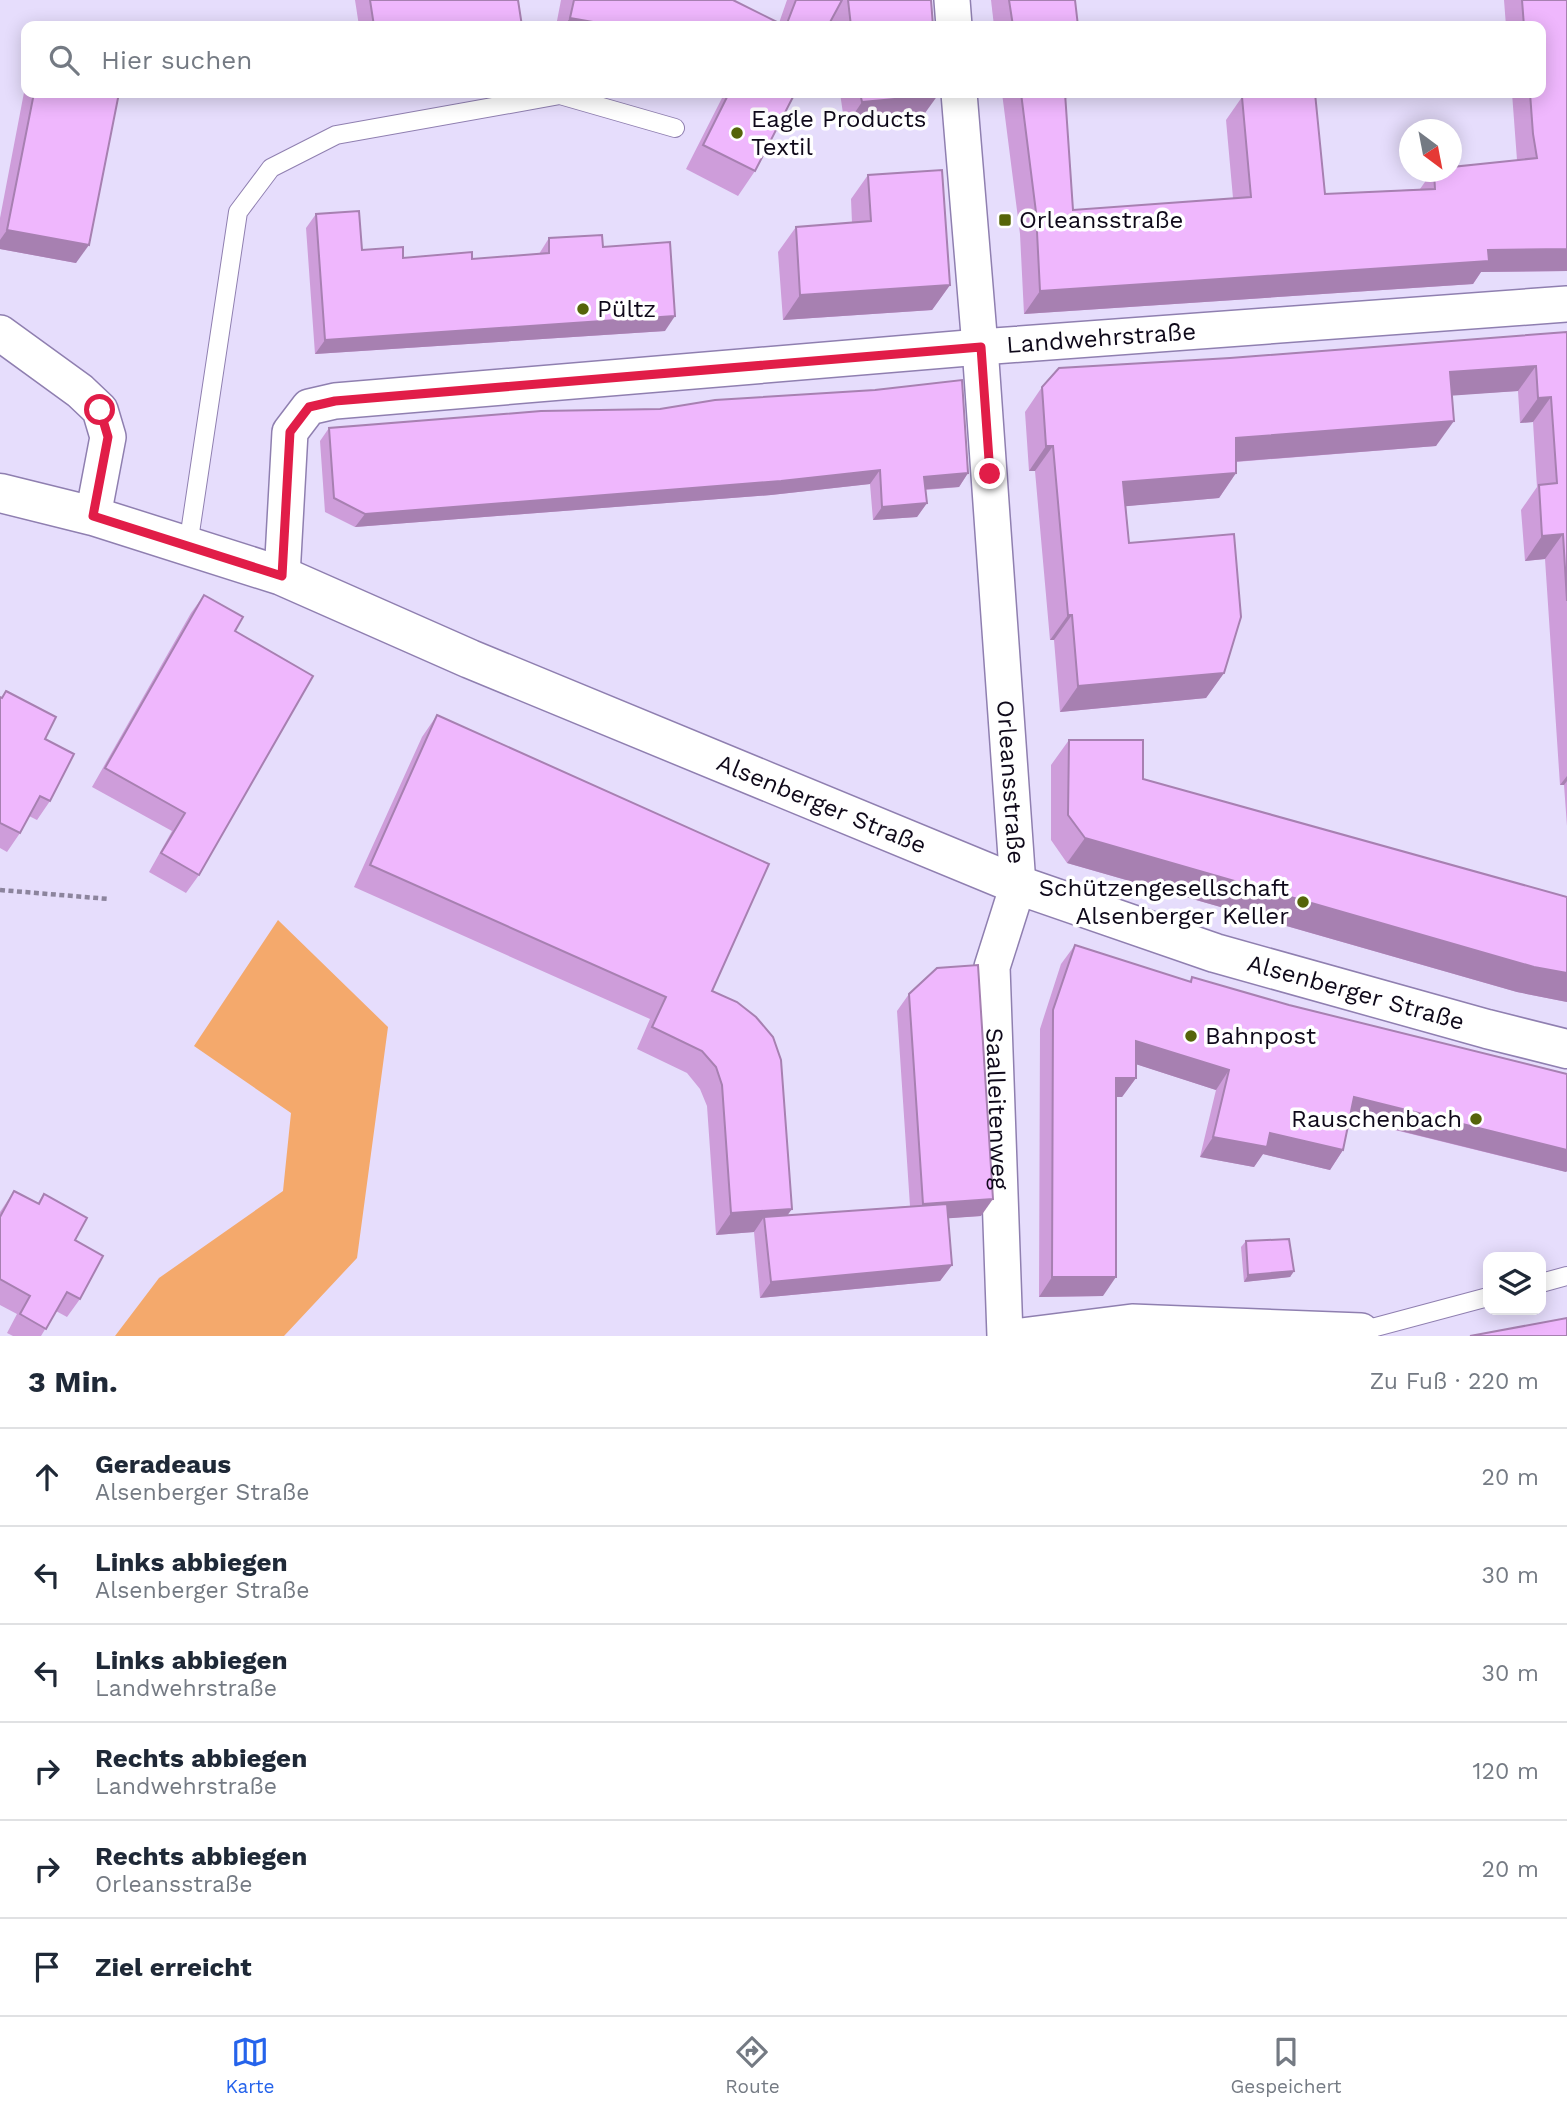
<!DOCTYPE html>
<html lang="de">
<meta charset="utf-8">
<style>
body{margin:0;font-family:"Work Sans",sans-serif;background:#f6f6f7;color:#1f2937}
.controls{position:absolute;right:21px;bottom:21px;display:grid;overflow:hidden;border-radius:14px;box-shadow:0 4px 18px #0003}
.controls button{width:63px;height:63px;display:grid;place-items:center;padding:0;border:0;border-bottom:2px solid #e0e1e3;background:#fff;color:#1f2937;font:35px sans-serif}
.compass{position:absolute;left:1399px;top:119px;width:63px;height:63px;border-radius:50%;background:#fff;box-shadow:0 4px 18px #0003;rotate:148deg}
.stop{position:absolute;width:21px;height:21px;margin:-16px;border:5px solid #e11d48;border-radius:50%;background:#fff}
.stop.end{background:#e11d48;border-color:#fff;box-shadow:0 2px 7px #0008}
.list{margin:0;padding:0;list-style:none}
h2{display:flex;justify-content:space-between;align-items:center;height:91px;margin:0;padding:0 28px;font-size:30px}
h2 small{font-size:23px;font-weight:400;color:#747a83}
.list li{display:grid;grid-template-columns:46px 1fr auto;gap:21px;align-items:center;box-sizing:border-box;height:98px;padding:0 28px;border-top:2px solid #e0e1e3}
.list b{display:block;font-size:26px;white-space:nowrap}
.list p{margin:0;font-size:23px;white-space:nowrap;color:#747a83}
.list em{font-size:23px;font-style:normal;color:#747a83}
.icon{flex:none;width:38px;height:38px;fill:none;stroke:currentColor;stroke-width:2;stroke-linecap:round;stroke-linejoin:round}
.map{position:relative;flex:none;width:1567px;height:1336px;overflow:hidden}
.search{position:absolute;background:#fff;box-shadow:0 4px 18px #0003;left:21px;right:21px;top:21px;height:77px;display:flex;align-items:center;gap:18px;box-sizing:border-box;padding:0 24px;border-radius:14px;color:#747a83;font-size:26px}
.sheet{height:679px;background:#fff}
nav{display:flex;justify-content:space-around;align-items:center;box-sizing:border-box;height:98px;border-top:2px solid #e0e1e3;background:#fff;font-size:19px;color:#747a83}
nav a{display:grid;justify-items:center;gap:4px}
nav .on{color:#2563eb}
.map>svg:first-child{display:block}
.green{fill:#f4a96c}
.lines{fill:none;stroke-linecap:round;stroke-linejoin:round}
.lane-casing{stroke:#8f7fb0;stroke-width:20}
.street-casing{stroke:#8f7fb0;stroke-width:38}
.secondary-casing{stroke:#8f7fb0;stroke-width:41}
.path{stroke:#8c849d;stroke-width:4.5;stroke-dasharray:5 3.5;stroke-linecap:butt}
.lane{stroke:#fff;stroke-width:18}
.street{stroke:#fff;stroke-width:35}
.secondary{stroke:#fff;stroke-width:38}
.wall{fill:#ce9dda}
.shaded-wall{fill:#a780b1}
.building{fill:#efb7fd;stroke:#a780b1;stroke-width:2}
.route{stroke:#e11d48;stroke-width:9}
.poi-dot{fill:#55640a;stroke:#fff;stroke-width:2.5}
.labels{text-anchor:middle;stroke-width:7;stroke-linejoin:round;paint-order:stroke}
.poi-label{font-size:24px;fill:#0f091a;stroke:#fff;text-anchor:start}
.street-label{font-size:24px;fill:#0f091a;stroke:#fff}
</style>
<div class="map">
<svg width="1567" height="1336" viewBox="0 0 1567 1336">
<rect width="100%" height="100%" fill="#e6ddfc"/>
<path class="green" d="M278 920 388 1027 357 1258 284 1336H115L159 1278 283 1191 291 1113 194 1046Z"/>
<g class="lines">
<defs>
<g id="lane">
<path d="M188 546 238 212 271 168 336 135 560 95 675 128"/>
<path d="M1541 1283 1567 1276"/>
<path d="M1361 1331 1488 1297"/>
</g>
<g id="street">
<path d="M952 0 954 26"/>
<path id="s1" d="M959 93 980 347 1018 885 992 967 1005 1336"/>
<path d="M0 333 80 391 100 410 108 437 93 516"/>
<path id="s2" d="M282 576 290 432 309 407 335 401 980 347 1567 304"/>
<path d="M1021 1336 1132 1322 1361 1331"/>
</g>
<g id="secondary">
<path id="s3" d="M0 493 93 516 282 576 470 659 1018 885 1215 953 1487 1029 1567 1049"/>
</g>
</defs>
<use href="#lane" class="lane-casing"/>
<use href="#street" class="street-casing"/>
<use href="#secondary" class="secondary-casing"/>
<path class="path" d="M0 890 109 899"/>
<use href="#lane" class="lane"/>
<use href="#street" class="street"/>
<use href="#secondary" class="secondary"/>
</g>
<g class="wall">
<path d="M355 0H518L522 26H359Z"/>
<path d="M561 0H733L779 23 787 0H931L933 26H831L830 22 828 26H556Z"/>
<path d="M991 0H1075L1078 26H994Z"/>
<path d="M1504 0H1567V271L1481 272 1473 284 1024 314 1020 234 1002 93H1071L1068 98H1065L1073 210 1233 198 1226 120 1242 97 1325 194 1420 189 1432 172H1452L1517 160 1512 93H1541V26H1506Z"/>
<path d="M26 82V93H119L76 263 0 249V218Z"/>
<path d="M717 93H795L755 171 738 196 686 169 723 96Z"/>
<path d="M840 93H937L920 120 845 127Z"/>
<path d="M868 175 950 285 932 310 783 320 778 252 796 227 852 223 851 199Z"/>
<path d="M316 214 362 250 403 258 472 259 539 254 549 238 603 247 665 331 315 354 306 228Z"/>
<path d="M1567 332V826L1564 785H1560L1545 559 1525 561 1521 510 1537 487 1533 422 1520 423 1518 391 1452 395 1436 446 1236 462V473L1219 498 1126 506 1129 543 1224 673 1206 698 1060 712 1054 640H1050L1035 471H1029L1025 412 1042 387 1230 358Z"/>
<path d="M875 390 968 473 959 487 926 490 927 503 917 517 873 520 870 484 771 495 355 527 325 512 320 441 329 428 660 409Z"/>
<path d="M204 595 235 631 199 875 186 893 149 872 172 831 92 787 191 613Z"/>
<path d="M6 691 45 739 50 801 37 820 29 816 20 833 7 852 0 848V697H2Z"/>
<path d="M437 715 712 991 787 1216 910 1206 897 1011 909 994 981 1216 948 1218 952 1265 940 1281 760 1298 754 1232 716 1235 707 1106 700 1089 687 1073 637 1049 650 1019 354 887 422 737Z"/>
<path d="M1069 740 1143 779 1567 897V1002L1517 992 1067 863 1051 840V765Z"/>
<path d="M1075 945 1189 982 1192 977 1289 1005 1567 1074V1171L1566 1172 1350 1119 1343 1150 1330 1170 1263 1154 1254 1167 1200 1157 1216 1090 1136 1064V1078L1122 1097H1116L1103 1296 1039 1297 1040 1029 1061 964Z"/>
<path d="M14 1191 37 1204 44 1194 75 1240 80 1299 67 1317 56 1311 41 1336H13L7 1333 17 1314 0 1305V1212Z"/>
<path d="M1246 1241 1294 1271 1290 1277 1244 1282 1241 1247Z"/>
</g>
<g class="shaded-wall">
<path d="M570 18 616 26H564Z"/>
<path d="M1053 93H1071L1068 98 1048 100Z"/>
<path d="M938 95 920 120 845 127 862 102Z"/>
<path d="M7 230 89 245 76 263 0 249V240Z"/>
<path d="M1567 249V271L1481 272 1473 284 1024 314 1040 291 1488 250Z"/>
<path d="M950 285 932 310 783 320 800 295Z"/>
<path d="M675 316 665 331 315 354 325 340Z"/>
<path d="M1536 366 1518 391 1433 397 1450 372Z"/>
<path d="M1551 397 1533 422 1520 423 1538 398Z"/>
<path d="M1454 421 1436 446 1218 463 1236 438Z"/>
<path d="M1046 446H1053L1035 471H1029Z"/>
<path d="M880 470 870 484 771 495 355 527 365 514Z"/>
<path d="M968 473 959 487 915 490 924 477Z"/>
<path d="M1236 473 1219 498 1106 508 1123 482Z"/>
<path d="M927 503 917 517 873 520 882 507Z"/>
<path d="M1563 534 1545 559 1525 561 1542 536Z"/>
<path d="M1068 615H1072L1054 640H1050Z"/>
<path d="M1224 673 1206 698 1060 712 1078 686Z"/>
<path d="M1567 776V781L1564 785H1560Z"/>
<path d="M1085 838 1567 973V1002L1517 992 1067 863Z"/>
<path d="M1136 1041 1229 1070 1216 1090 1123 1060Z"/>
<path d="M1116 1078H1136L1122 1097H1102Z"/>
<path d="M1354 1097 1567 1150V1171L1566 1172 1340 1116Z"/>
<path d="M1270 1133 1343 1150 1330 1170 1263 1154 1254 1167 1200 1157 1213 1137Z"/>
<path d="M993 1199 981 1216 911 1221 923 1204Z"/>
<path d="M792 1209 776 1231 764 1217 754 1232 716 1235 731 1213Z"/>
<path d="M952 1265 940 1281 760 1298 771 1282Z"/>
<path d="M1294 1271 1290 1277 1244 1282 1248 1275Z"/>
<path d="M1052 1277H1116L1103 1296 1039 1297Z"/>
</g>
<g class="building">
<path d="M370 0H518L522 26H374Z"/>
<path d="M574 0H733L785 26H616L570 18Z"/>
<path d="M796 0H842L828 26H786Z"/>
<path d="M848 0H931L933 26H851Z"/>
<path d="M1009 0H1075L1078 26H1013Z"/>
<path d="M1522 0H1567V249L1488 250 1489 261 1040 291 1036 212 1021 93H1065L1073 210 1251 197 1242 97 1291 93H1315L1325 194 1435 189 1434 172H1452V167L1537 158 1533 134 1530 93H1541V26H1524Z"/>
<path d="M34 93H119L89 245 7 230Z"/>
<path d="M729 93H795L755 171 703 145Z"/>
<path d="M860 93H937L938 95 862 102Z"/>
<path d="M942 170 950 285 800 295 796 227 871 221 868 175Z"/>
<path d="M359 211 362 250 403 247V258L472 252V259L549 253V238L602 235 603 247 670 242 675 316 325 340 316 214Z"/>
<path d="M1567 332V601L1563 534 1542 536 1539 485 1557 483 1551 397 1538 398 1536 366 1450 372 1454 421 1236 438V473L1123 482 1129 543 1234 534 1241 617 1224 673 1078 686 1072 615H1068L1053 446H1046L1042 387 1059 368 1230 358Z"/>
<path d="M962 380 968 473 924 477 927 503 882 507 880 470 781 481 365 514 334 498 329 428 541 411 660 409 715 400 875 390Z"/>
<path d="M204 595 243 617 235 631 313 676 199 875 161 853 185 813 105 768Z"/>
<path d="M6 691 56 717 45 739 74 754 50 801 40 796 20 833 0 823V697L2 698Z"/>
<path d="M437 715 769 864 712 991 737 1002 756 1017 773 1037 781 1060 792 1209 731 1213 722 1085 716 1067 702 1051 652 1027 666 997 370 865Z"/>
<path d="M1069 740H1143V779L1567 897V973L1534 967 1085 838 1068 815Z"/>
<path d="M1075 945 1191 982 1192 977 1289 1005 1567 1074V1150L1354 1097 1343 1150 1270 1133 1267 1147 1213 1137 1229 1070 1136 1041V1078H1116V1277H1052L1053 1010Z"/>
<path d="M978 965 993 1199 923 1204 909 994 937 968Z"/>
<path d="M14 1191 39 1204 44 1194 87 1218 75 1240 103 1256 80 1299 67 1292 46 1329 20 1314 30 1296 0 1279V1217Z"/>
<path d="M947 1204 952 1265 771 1282 764 1217Z"/>
<path d="M1289 1239 1294 1271 1248 1275 1246 1241Z"/>
<path d="M1567 1318V1336H1470Z"/>
</g>
<g class="lines">
<path class="route" d="M100 410 108 437 93 516 282 576 290 432 309 407 335 401 981 347 990 474"/>
</g>
<g class="poi-dot">
<circle cx="737" cy="133" r="7"/>
<rect x="998" y="213" width="14" height="14" rx="3.5"/>
<circle cx="583" cy="309" r="7"/>
<circle cx="1303" cy="902" r="7"/>
<circle cx="1191" cy="1036" r="7"/>
<circle cx="1476" cy="1119" r="7"/>
</g>
<g class="labels">
<g class="poi-label">
<text x="751" y="127">Eagle Products<tspan x="751" dy="28">Textil</tspan></text>
<text x="1019" y="228">Orleansstraße</text>
<text x="597" y="317">Pültz</text>
<text x="1289" y="896" text-anchor="end">Schützengesellschaft<tspan x="1289" dy="28">Alsenberger Keller</tspan></text>
<text x="1205" y="1044">Bahnpost</text>
<text x="1462" y="1127" text-anchor="end">Rauschenbach</text>
</g>
<g class="street-label">
<text dy="8" stroke="none"><textPath href="#s2" startOffset="971">Landwehrstraße</textPath></text>
<text dy="8" stroke="none"><textPath href="#s1" startOffset="691">Orleansstraße</textPath></text>
<text dy="8" stroke="none"><textPath href="#s3" startOffset="880">Alsenberger Straße</textPath></text>
<text dy="8" stroke="none"><textPath href="#s3" startOffset="1447">Alsenberger Straße</textPath></text>
<text dy="8" stroke="none"><textPath href="#s1" startOffset="1022">Saalleitenweg</textPath></text>
</g>
</g>
</svg>
<div class="controls">
<button><svg class="icon" aria-label="layers" viewBox="0 0 24 24"><path d="M12 4l9 5-9 5-9-5zM3 14l9 5 9-5"/></svg></button>
</div>
<svg class="compass" viewBox="-18 -18 36 36"><path d="M0-13l5 13h-10z" fill="#e53935"/><path d="M0 13l5-13h-10z" fill="#747a83"/></svg>
<div class="stop" style="left:100px;top:410px"></div>
<div class="stop end" style="left:990px;top:474px"></div>
<div class="search"><svg class="icon" aria-label="search" viewBox="0 0 24 24"><circle cx="10" cy="10" r="6"/><path d="M15 15l6 6"/></svg>Hier suchen</div>
</div>
<section class="sheet">
<h2>3 Min.<small>Zu Fuß · 220 m</small></h2>
<ul class="list">
<li><svg class="icon" aria-label="ahead" viewBox="0 0 24 24"><path d="M12 20V5M6 11l6-6 6 6"/></svg><div><b>Geradeaus</b><p>Alsenberger Straße</p></div><em>20 m</em></li>
<li><svg class="icon" aria-label="left" viewBox="0 0 24 24"><path d="M17 20v-9H6M10 6l-5 5 5 5"/></svg><div><b>Links abbiegen</b><p>Alsenberger Straße</p></div><em>30 m</em></li>
<li><svg class="icon" aria-label="left" viewBox="0 0 24 24"><path d="M17 20v-9H6M10 6l-5 5 5 5"/></svg><div><b>Links abbiegen</b><p>Landwehrstraße</p></div><em>30 m</em></li>
<li><svg class="icon" aria-label="right" viewBox="0 0 24 24"><path d="M7 20v-9h11M14 6l5 5-5 5"/></svg><div><b>Rechts abbiegen</b><p>Landwehrstraße</p></div><em>120 m</em></li>
<li><svg class="icon" aria-label="right" viewBox="0 0 24 24"><path d="M7 20v-9h11M14 6l5 5-5 5"/></svg><div><b>Rechts abbiegen</b><p>Orleansstraße</p></div><em>20 m</em></li>
<li><svg class="icon" aria-label="arrive" viewBox="0 0 24 24"><path d="M6 21V4h12l-3 4 3 4H6"/></svg><div><b>Ziel erreicht</b></div></li>
</ul>
</section>
<nav>
<a class="on"><svg class="icon" aria-label="map" viewBox="0 0 24 24"><path d="M3 6l6-2 6 2 6-2v14l-6 2-6-2-6 2zM9 4v14M15 6v14"/></svg>Karte</a>
<a><svg class="icon" aria-label="directions" viewBox="0 0 24 24"><path d="M12 3l9 9-9 9-9-9zM9 14v-3h6M13 9l2 2-2 2"/></svg>Route</a>
<a><svg class="icon" aria-label="saved" viewBox="0 0 24 24"><path d="M7 4h10v16l-5-4-5 4z"/></svg>Gespeichert</a>
</nav>
